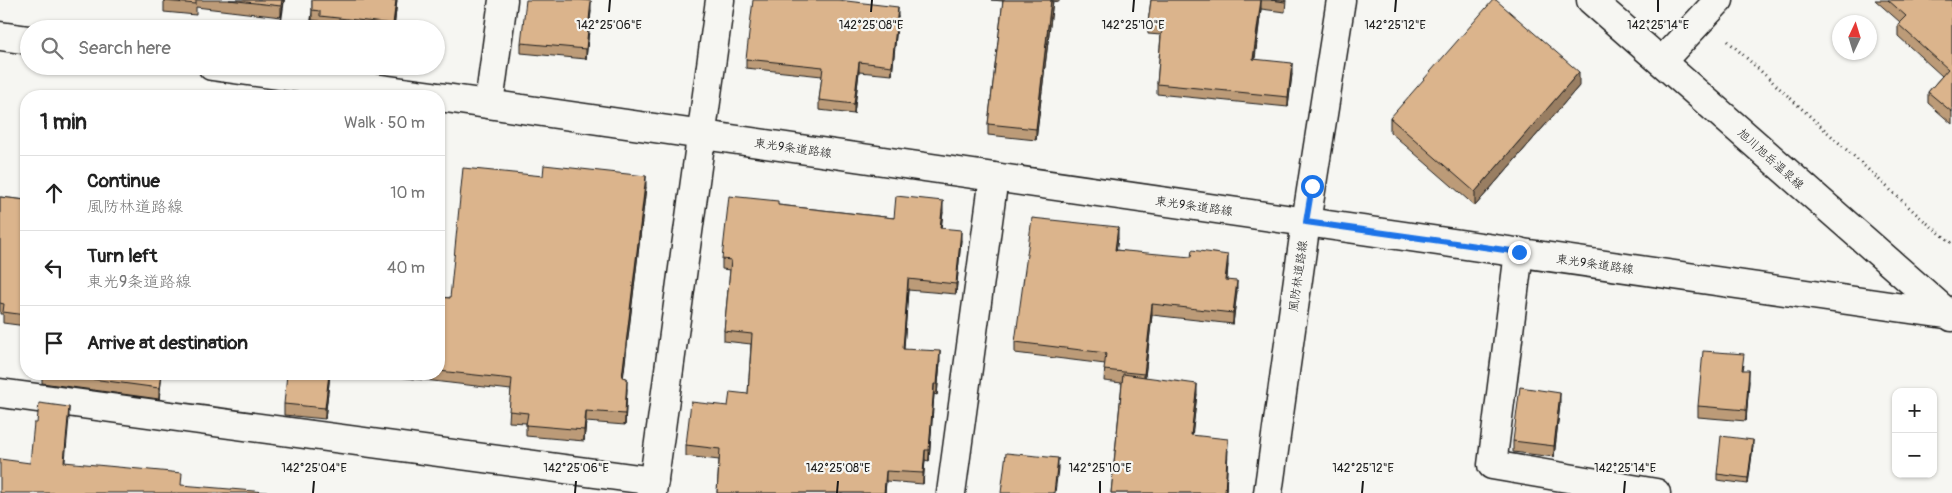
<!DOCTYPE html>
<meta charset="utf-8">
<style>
body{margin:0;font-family:Pangolin,"Klee One",sans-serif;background:#f2f2f2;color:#222}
.controls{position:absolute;right:15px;bottom:15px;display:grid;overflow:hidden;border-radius:10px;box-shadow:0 1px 4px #0004}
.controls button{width:45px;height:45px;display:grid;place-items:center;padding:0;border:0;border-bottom:1px solid #e0e0e0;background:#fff;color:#222;font:25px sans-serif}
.compass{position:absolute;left:1832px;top:15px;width:45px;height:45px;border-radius:50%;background:#fff;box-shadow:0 1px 4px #0004;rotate:4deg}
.stop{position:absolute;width:15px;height:15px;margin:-11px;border:4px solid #1a73e8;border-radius:50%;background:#fff}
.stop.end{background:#1a73e8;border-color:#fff;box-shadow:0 1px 5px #0008}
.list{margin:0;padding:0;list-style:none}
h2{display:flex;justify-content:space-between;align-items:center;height:65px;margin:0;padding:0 20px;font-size:21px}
h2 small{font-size:16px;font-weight:400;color:#767676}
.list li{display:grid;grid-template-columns:32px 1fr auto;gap:15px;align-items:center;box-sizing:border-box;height:75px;padding:0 20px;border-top:1px solid #e0e0e0}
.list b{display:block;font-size:19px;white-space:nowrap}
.list p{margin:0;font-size:16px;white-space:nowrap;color:#767676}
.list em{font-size:16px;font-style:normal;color:#767676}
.icon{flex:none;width:28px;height:28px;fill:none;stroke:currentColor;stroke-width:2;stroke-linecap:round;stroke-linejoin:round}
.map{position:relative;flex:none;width:1952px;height:493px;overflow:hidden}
.search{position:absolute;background:#fff;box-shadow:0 1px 4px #0004;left:20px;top:20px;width:425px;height:55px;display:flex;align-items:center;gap:12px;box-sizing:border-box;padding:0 18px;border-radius:28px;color:#767676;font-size:19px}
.panel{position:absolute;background:#fff;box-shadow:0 1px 4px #0004;left:20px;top:90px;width:425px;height:290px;border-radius:20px}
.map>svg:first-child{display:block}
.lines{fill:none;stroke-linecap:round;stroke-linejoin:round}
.minor-casing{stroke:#1c1c1c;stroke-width:31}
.major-casing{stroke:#1c1c1c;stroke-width:31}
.path{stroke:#1c1c1c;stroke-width:3;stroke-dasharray:1 4;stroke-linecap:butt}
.minor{stroke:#f6f6f2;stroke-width:28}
.major{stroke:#f6f6f2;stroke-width:28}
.wall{fill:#bc9b78;stroke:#1c1c1c}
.shaded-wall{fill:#997e62;stroke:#1c1c1c}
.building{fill:#dbb48c;stroke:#1c1c1c}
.route{stroke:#1a73e8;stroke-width:6}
.ticks{fill:none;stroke:#1c1c1c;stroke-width:2}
.labels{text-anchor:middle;stroke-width:4.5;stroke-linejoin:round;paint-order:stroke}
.street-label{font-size:12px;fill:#1c1c1c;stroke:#f6f6f2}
.ticks-label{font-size:12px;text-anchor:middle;fill:#1c1c1c;stroke:#f6f6f2;stroke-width:4.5;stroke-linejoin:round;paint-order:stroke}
</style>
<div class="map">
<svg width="1952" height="493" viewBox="0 0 1952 493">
<rect width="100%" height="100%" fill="#f6f6f2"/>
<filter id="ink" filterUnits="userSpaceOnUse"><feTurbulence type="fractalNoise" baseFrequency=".02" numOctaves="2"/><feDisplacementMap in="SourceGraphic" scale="10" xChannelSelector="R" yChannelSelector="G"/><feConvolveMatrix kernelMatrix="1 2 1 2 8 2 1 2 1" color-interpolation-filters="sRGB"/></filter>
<g filter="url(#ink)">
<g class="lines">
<defs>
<g id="minor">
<path d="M295 29 299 0"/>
<path d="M0 36 29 40"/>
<path d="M1662 61 1719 0"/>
<path d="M212 66 433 96"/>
<path d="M439 97 1952 315"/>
<path d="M489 104 503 0"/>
<path d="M1519 252 1492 465 1656 493"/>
<path d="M0 393 654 481"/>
<path d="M652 493 720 0"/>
<path d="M951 493 994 177"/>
<path d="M1268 493 1306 222 1341 0"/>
</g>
<path id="major" d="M1591 0 1952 317"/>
</defs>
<use href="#minor" class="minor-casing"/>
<use href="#major" class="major-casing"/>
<path class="path" d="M1728 41 1922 219 1952 243"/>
<use href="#minor" class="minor"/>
<use href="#major" class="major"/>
</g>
<g class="wall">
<path d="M164 0H284L281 17 196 7V15L164 12Z"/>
<path d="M312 0H397L394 29H339L320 27V21L312 20Z"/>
<path d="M991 0H1059V2L1053 1 1036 140 988 135V124L1003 1Z"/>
<path d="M1151 0H1286L1285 12 1261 9 1255 59 1292 74 1288 107 1157 94V84L1161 35 1148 34V23Z"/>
<path d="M1875 0H1952V124L1928 103V92L1942 76 1898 36V24L1900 22Z"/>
<path d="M591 11 586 59 521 53V43Z"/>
<path d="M898 16 892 75 859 72 854 114 819 110V100L822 76 746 68V59Z"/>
<path d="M1579 86 1475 206 1390 132V118Z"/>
<path d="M646 187 623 378 627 389 625 425 586 422 584 441 526 436V423L509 422 511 390 372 374H439V297L450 298Z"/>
<path d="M0 197 26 200V326L3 323V314H0Z"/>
<path d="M778 205 894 218 943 212 941 228 961 240 956 294 908 290 904 349 940 362 937 395 934 394 929 461 925 460 923 484 886 481 885 493H717L719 460 686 456V445L728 406 748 394 751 344 724 341V331L730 270 722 269V259Z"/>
<path d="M1118 238 1116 250 1228 265 1227 280 1237 291 1233 324 1152 315 1145 377 1197 394 1192 435 1228 450 1226 493H1111L1122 383 1104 381 1105 364 1015 353V342Z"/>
<path d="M1744 365 1743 370 1749 381 1746 421 1698 417V406Z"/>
<path d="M42 374H162L159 399 42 383Z"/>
<path d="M330 374 325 419 284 415V404Z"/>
<path d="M1560 404 1554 457 1513 452V441Z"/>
<path d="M1753 446 1748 484 1717 480V474Z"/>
</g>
<g class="shaded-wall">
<path d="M282 0H284L281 17V6Z"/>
<path d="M396 0H397L394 29H393Z"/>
<path d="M1051 0H1053L1036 140V129Z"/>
<path d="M1261 0V9L1253 70V59Z"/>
<path d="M591 1V11L586 59V49Z"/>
<path d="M898 7V16L892 75V66Z"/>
<path d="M859 62V72L854 114V104Z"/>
<path d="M1292 63V74L1288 107V97Z"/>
<path d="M1579 72V86L1475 206V192Z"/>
<path d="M646 176V187L622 388V377Z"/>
<path d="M943 201V212L940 238V228Z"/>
<path d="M1118 227V238L1115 261V250Z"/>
<path d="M961 230V240L956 294V284Z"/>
<path d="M1228 255V265L1225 291V280Z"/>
<path d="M908 279V290L903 359V349Z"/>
<path d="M1237 281V291L1233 324V313Z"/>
<path d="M1152 304V315L1144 385V374Z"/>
<path d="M940 351V362L937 395V384Z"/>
<path d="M1749 370V381L1746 421V410Z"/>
<path d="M161 374H162L159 399V388Z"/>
<path d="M329 374H330L325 419V408Z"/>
<path d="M627 378V389L625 425V414Z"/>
<path d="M934 384V394L929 461V450Z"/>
<path d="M1197 384V394L1191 446V435Z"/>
<path d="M1560 393V404L1554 457V446Z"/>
<path d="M69 407V418L64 472V462Z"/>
<path d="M586 411V422L584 441V430Z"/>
<path d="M1228 439 1226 493H1225Z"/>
<path d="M1753 440V446L1748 484V478Z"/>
<path d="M925 450V460L923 484V473Z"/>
<path d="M1058 458V469L1055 493H1054Z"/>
<path d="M886 471V481L885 493H884Z"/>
</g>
<g class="building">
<path d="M164 0H196V4L164 1Z"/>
<path d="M229 0H282L281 6Z"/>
<path d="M312 0H396L393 24 320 16V11L312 10Z"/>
<path d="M526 0H580L591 1 586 49 521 43Z"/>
<path d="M753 0H838L898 7 892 66 859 62 854 104 819 100 823 67 746 59Z"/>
<path d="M1003 0H1051L1036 129 988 124Z"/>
<path d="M1151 0H1261L1253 59 1292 63 1288 97 1157 84 1162 25 1148 23Z"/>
<path d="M1271 0H1285V2Z"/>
<path d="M1493 0H1496L1579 72 1475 192 1390 118Z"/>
<path d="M1888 0H1952V112L1928 92 1948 69 1898 24 1906 16Z"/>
<path d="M544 165 646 176 622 377 627 378 625 414 586 411 584 430 526 425 528 413 509 411 512 379 439 371V297L450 298 463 168 543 176Z"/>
<path d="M729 196 778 201V205L894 218 896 196 943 201 940 228 961 230 956 284 908 279 903 349 940 351 937 384H934L929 450H925L923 473 886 471 884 493H717L720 449 686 445 691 402 728 406 730 392 748 394 752 334 724 331 731 260 722 259Z"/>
<path d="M0 197 26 200V315L3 312 4 304 0 303Z"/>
<path d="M1032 218 1118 227 1115 250 1191 257 1192 250 1228 255 1225 280 1237 281 1233 313 1152 304 1144 374 1104 370 1106 353 1015 342Z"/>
<path d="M1703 351 1744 354 1742 370H1749L1746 410 1698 406Z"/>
<path d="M55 374H161L159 388Z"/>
<path d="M287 374H329L325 408 284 404Z"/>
<path d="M1123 374 1197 384 1191 435 1228 439 1225 493H1111Z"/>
<path d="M1520 387 1560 393 1554 446 1513 441Z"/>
<path d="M39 403 69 407 64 462 182 473 181 485 278 493H0V459L30 463 34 423H37Z"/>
<path d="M1721 436 1753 440 1748 478 1717 474Z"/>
<path d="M1006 453 1058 458 1054 493H1001Z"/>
</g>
</g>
<g class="lines" filter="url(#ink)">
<path class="route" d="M1312 186 1306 222 1519 252"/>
</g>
<path class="ticks" d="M609 12 610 0M871 12 872 0M1133 12 1134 0M1395 12 1396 0M1658 12V0M313 493 314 481M575 493 576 481M837 493 838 481M1100 493V481M1362 493 1363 481M1624 493 1625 481"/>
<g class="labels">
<g class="street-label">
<text transform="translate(793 148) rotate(8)" y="4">東光9条道路線</text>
<text transform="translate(1771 159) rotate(42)" y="4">旭川旭岳温泉線</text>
<text transform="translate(1194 206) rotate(8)" y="4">東光9条道路線</text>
<text transform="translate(1595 264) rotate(8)" y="4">東光9条道路線</text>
<text transform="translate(1298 276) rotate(-82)" y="4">風防林道路線</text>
</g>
</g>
<g class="ticks-label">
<text x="609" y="29">142°25'06"E</text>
<text x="871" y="29">142°25'08"E</text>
<text x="1133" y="29">142°25'10"E</text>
<text x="1395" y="29">142°25'12"E</text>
<text x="1658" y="29">142°25'14"E</text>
<text x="314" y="472">142°25'04"E</text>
<text x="576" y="472">142°25'06"E</text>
<text x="838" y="472">142°25'08"E</text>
<text x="1100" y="472">142°25'10"E</text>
<text x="1363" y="472">142°25'12"E</text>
<text x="1625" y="472">142°25'14"E</text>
</g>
</svg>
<div class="controls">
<button>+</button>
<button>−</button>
</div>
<svg class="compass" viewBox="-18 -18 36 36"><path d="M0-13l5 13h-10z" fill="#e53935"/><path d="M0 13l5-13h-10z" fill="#767676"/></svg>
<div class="stop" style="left:1312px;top:186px"></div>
<div class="stop end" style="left:1519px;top:252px"></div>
<div class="search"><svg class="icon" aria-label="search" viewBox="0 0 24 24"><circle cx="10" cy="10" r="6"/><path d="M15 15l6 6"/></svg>Search here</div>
<section class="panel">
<h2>1 min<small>Walk · 50 m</small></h2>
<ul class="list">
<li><svg class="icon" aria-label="ahead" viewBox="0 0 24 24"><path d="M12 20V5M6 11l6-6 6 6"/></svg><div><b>Continue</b><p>風防林道路線</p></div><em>10 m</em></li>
<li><svg class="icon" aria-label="left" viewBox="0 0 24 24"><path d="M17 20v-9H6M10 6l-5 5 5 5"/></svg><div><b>Turn left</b><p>東光9条道路線</p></div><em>40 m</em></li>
<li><svg class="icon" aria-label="arrive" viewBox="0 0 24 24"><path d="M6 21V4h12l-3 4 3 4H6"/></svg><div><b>Arrive at destination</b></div></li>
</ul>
</section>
</div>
